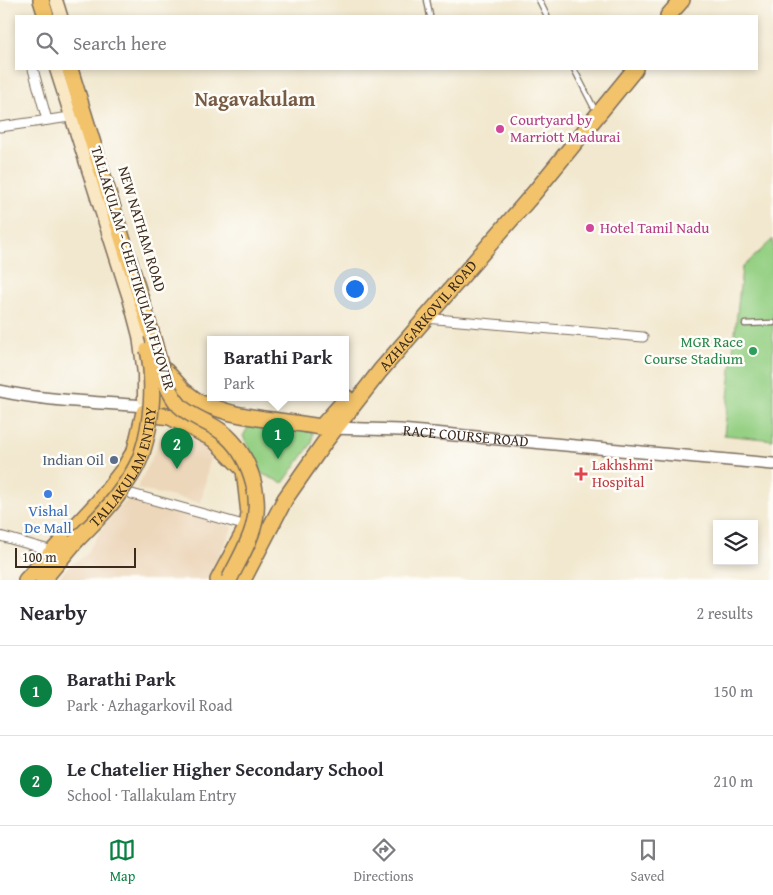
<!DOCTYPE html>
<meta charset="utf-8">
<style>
body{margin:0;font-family:"Gentium Book Plus",serif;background:#f2f2f3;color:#2b2b33}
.controls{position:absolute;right:15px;bottom:15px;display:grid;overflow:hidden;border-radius:0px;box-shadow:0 2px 8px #0003}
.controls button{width:45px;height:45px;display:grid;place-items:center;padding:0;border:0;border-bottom:1px solid #e1e1e2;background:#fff;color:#2b2b33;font:25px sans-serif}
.scale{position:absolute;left:15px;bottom:12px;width:121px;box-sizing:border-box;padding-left:5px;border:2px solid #3b2a1e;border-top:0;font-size:14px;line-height:18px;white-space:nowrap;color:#3b2a1e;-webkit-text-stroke:4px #fdfcf7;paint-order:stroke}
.you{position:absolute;left:354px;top:288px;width:18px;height:18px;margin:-12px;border:4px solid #fff;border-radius:50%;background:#1a73e8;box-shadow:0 0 0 8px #1a73e833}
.badge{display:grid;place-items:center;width:32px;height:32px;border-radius:50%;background:#0b8043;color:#fff;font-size:16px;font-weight:700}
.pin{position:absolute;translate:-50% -41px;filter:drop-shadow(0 1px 2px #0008)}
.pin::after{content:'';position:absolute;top:26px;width:18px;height:15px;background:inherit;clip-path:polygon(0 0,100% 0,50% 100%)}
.popup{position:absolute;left:207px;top:336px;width:142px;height:65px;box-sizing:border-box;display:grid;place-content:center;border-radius:0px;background:#fff;filter:drop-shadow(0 1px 4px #0005);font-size:16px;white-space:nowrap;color:#7c7c81}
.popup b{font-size:19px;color:#2b2b33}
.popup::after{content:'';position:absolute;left:50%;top:100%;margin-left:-10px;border:10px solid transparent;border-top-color:#fff}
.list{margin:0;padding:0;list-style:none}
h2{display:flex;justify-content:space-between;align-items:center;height:65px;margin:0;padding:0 20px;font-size:21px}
h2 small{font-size:16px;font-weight:400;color:#7c7c81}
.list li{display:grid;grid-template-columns:32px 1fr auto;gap:15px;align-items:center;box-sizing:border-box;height:90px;padding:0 20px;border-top:1px solid #e1e1e2}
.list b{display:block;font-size:19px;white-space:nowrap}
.list p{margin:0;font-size:16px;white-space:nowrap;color:#7c7c81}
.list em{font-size:16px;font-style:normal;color:#7c7c81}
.icon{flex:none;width:28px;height:28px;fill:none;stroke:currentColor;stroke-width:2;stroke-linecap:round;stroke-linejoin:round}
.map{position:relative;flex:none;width:773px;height:580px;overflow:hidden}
.search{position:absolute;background:#fff;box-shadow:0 2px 8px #0003;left:15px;right:15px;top:15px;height:55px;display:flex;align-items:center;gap:12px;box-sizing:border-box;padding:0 18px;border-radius:0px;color:#7c7c81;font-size:19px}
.sheet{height:245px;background:#fff}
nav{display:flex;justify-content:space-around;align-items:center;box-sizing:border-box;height:70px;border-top:1px solid #e1e1e2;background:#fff;font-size:14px;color:#7c7c81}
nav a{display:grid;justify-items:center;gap:2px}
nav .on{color:#0b8043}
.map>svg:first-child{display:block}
.built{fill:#edd7bb}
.green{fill:#95d084;stroke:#687d51}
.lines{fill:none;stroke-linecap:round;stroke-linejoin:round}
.service-casing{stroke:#7b6c5c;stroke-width:7}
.minor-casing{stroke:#7b6c5c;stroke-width:11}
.tertiary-casing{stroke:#7b6c5c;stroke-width:14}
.secondary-casing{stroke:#7b6c5c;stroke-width:15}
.primary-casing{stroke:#7b6c5c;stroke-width:18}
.trunk-casing{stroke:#7b6c5c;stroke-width:18}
.service{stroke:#fff;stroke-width:4.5}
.minor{stroke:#fff;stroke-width:9}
.tertiary{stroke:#fff;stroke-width:11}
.secondary{stroke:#fae7c3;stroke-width:12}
.primary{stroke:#f2c36a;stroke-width:15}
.trunk{stroke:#f2c36a;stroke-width:15}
.trunk-bridge-casing{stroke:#7b6c5c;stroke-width:18;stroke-linecap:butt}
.trunk-bridge{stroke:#f2c36a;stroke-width:15}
.hotel-dot{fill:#d1479c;stroke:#fdfcf7;stroke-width:2}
.leisure-dot{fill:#2e9e5b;stroke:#fdfcf7;stroke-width:2}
.service-dot{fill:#5c6f8a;stroke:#fdfcf7;stroke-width:2}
.health-dot{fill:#e0444e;stroke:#fdfcf7;stroke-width:2}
.shop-dot{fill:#3f7fe0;stroke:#fdfcf7;stroke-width:2}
.labels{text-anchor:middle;stroke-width:5;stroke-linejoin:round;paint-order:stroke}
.hotel-label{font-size:15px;fill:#b23c85;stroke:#fdfcf7;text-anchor:start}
.street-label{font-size:15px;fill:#3b2a1e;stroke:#fdfcf7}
.leisure-label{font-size:15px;fill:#27864d;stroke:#fdfcf7;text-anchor:end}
.service-label{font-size:15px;fill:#4e5e75;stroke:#fdfcf7;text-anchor:end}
.health-label{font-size:15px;fill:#be3a42;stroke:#fdfcf7;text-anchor:start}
.shop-label{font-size:15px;fill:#366cbe;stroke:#fdfcf7}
.district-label{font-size:20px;font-weight:bold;fill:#765a44;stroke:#fdfcf7}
</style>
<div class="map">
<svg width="773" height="580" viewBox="0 0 773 580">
<rect width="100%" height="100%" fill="#fdfcf7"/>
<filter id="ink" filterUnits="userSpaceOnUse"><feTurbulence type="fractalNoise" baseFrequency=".02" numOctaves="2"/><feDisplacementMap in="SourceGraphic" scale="10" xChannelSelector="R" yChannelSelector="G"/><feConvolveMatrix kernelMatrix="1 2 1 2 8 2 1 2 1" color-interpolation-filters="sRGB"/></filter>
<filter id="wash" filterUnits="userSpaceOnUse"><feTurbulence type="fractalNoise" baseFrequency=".0096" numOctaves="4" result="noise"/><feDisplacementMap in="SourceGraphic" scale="20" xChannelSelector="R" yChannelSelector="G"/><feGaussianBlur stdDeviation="1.12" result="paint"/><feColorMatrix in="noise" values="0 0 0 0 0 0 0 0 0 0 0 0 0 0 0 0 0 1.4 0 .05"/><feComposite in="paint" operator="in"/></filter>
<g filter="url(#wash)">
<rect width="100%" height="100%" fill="#f2e8cf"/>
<g class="built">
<path d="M164 432 174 433 198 442 212 449 201 503 137 489Z"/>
<path d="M128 500 233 527 207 580H57L69 566 86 555 110 515Z"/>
</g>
<g class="green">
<path d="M773 239V440L724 435 742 268Z"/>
<path d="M250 424 304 429 313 433 312 443 283 483 262 474 243 436Z"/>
</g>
</g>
<g filter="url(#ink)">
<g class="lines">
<defs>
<g id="service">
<path d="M427 0 430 16"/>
<path d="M539 0 547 16"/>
<path d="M574 69 593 106"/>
<path d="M745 324 773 323"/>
</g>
<g id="minor">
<path d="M33 69 47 120"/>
<path d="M0 127 70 117"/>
<path d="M425 318 643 337"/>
<path d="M132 494 247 526"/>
<path d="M0 536 53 551"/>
</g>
<g id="tertiary">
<path d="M0 391C46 401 95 402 142 406"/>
<path id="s1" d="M331 428 400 430 773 464"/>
</g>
<g id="secondary">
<path d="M56 0 61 16"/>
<path d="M56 69 129 298 139 336 144 374V399"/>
</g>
<g id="primary">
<path d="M668 16 682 0"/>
<path d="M166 371 184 391 197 401"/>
<path d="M160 400C186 392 211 409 236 414 264 420 293 422 321 427"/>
<path d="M156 415 170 417 213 439 244 470 249 514 247 526 218 580"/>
<path d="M321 427 347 398"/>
<path d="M26 580 99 501 123 470 135 450 144 412"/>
<path id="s2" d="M243 580 285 499 324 443 380 371 534 193 635 69"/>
</g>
<g id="trunk">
<path d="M41 0 46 16"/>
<path d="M70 69 152 335"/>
<path d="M43 580 75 542"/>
</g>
</defs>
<use href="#service" class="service-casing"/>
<use href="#minor" class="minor-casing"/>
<use href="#tertiary" class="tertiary-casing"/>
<use href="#secondary" class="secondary-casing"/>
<use href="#primary" class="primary-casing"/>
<use href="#trunk" class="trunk-casing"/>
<use href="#service" class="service"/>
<use href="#minor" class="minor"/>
<use href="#tertiary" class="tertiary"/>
<use href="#secondary" class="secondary"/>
<use href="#primary" class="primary"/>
<use href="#trunk" class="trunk"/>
<defs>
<g id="trunk-bridge">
<path d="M152 335C159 358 163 388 180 406 191 417 209 422 222 432 249 453 263 495 253 528 248 546 237 563 229 580"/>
<path id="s3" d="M75 542C89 527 105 513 117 496 126 484 137 469 142 453 152 423 155 382 148 350"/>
</g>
</defs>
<use href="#trunk-bridge" class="trunk-bridge-casing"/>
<use href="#trunk-bridge" class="trunk-bridge"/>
</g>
</g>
<g class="hotel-dot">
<circle cx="500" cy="129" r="5"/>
<circle cx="590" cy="228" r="5"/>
</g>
<circle class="leisure-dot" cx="753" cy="351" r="5"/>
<circle class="service-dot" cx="114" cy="460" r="5"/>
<path class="health-dot" d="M578.5 466.5h5v5h5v5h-5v5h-5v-5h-5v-5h5z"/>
<circle class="shop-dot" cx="48" cy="494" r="5"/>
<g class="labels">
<g class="hotel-label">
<text x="510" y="125">Courtyard by<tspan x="510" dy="17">Marriott Madurai</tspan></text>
<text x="600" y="233">Hotel Tamil Nadu</text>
</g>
<g class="street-label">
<text transform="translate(142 229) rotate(73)" y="5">NEW NATHAM ROAD</text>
<text transform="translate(133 268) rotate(73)" y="5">TALLAKULAM - CHETTIKULAM FLYOVER</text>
<text dy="5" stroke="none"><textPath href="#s2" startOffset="324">AZHAGARKOVIL ROAD</textPath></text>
<text dy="5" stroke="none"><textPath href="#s1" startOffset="135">RACE COURSE ROAD</textPath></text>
<text dy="5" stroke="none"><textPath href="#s3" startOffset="92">TALLAKULAM ENTRY</textPath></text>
</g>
<g class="leisure-label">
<text x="743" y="347">MGR Race<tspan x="743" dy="17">Course Stadium</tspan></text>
</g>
<g class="service-label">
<text x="104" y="465">Indian Oil</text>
</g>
<g class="health-label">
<text x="592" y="470">Lakhshmi<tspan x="592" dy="17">Hospital</tspan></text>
</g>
<g class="shop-label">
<text x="48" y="516">Vishal<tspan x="48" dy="17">De Mall</tspan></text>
</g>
<g class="district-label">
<text x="255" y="106">Nagavakulam</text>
</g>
</g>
</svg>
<div class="controls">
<button><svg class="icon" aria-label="layers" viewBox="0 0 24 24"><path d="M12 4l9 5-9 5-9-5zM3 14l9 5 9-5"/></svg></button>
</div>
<div class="scale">100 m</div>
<div class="you"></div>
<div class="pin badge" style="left:278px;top:459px">1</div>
<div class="popup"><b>Barathi Park</b>Park</div>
<div class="pin badge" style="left:177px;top:469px">2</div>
<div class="search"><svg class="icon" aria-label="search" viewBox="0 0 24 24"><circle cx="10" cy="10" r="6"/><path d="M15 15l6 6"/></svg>Search here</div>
</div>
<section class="sheet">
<h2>Nearby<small>2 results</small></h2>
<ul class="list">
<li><span class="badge">1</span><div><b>Barathi Park</b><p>Park · Azhagarkovil Road</p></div><em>150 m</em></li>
<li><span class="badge">2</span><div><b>Le Chatelier Higher Secondary School</b><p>School · Tallakulam Entry</p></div><em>210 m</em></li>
</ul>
</section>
<nav>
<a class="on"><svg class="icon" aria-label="map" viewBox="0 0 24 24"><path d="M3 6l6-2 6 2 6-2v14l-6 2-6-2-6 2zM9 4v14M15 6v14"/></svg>Map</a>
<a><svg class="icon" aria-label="directions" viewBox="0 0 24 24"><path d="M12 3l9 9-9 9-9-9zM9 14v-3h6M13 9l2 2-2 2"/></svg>Directions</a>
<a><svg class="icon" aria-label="saved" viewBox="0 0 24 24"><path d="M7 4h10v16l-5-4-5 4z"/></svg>Saved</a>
</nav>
